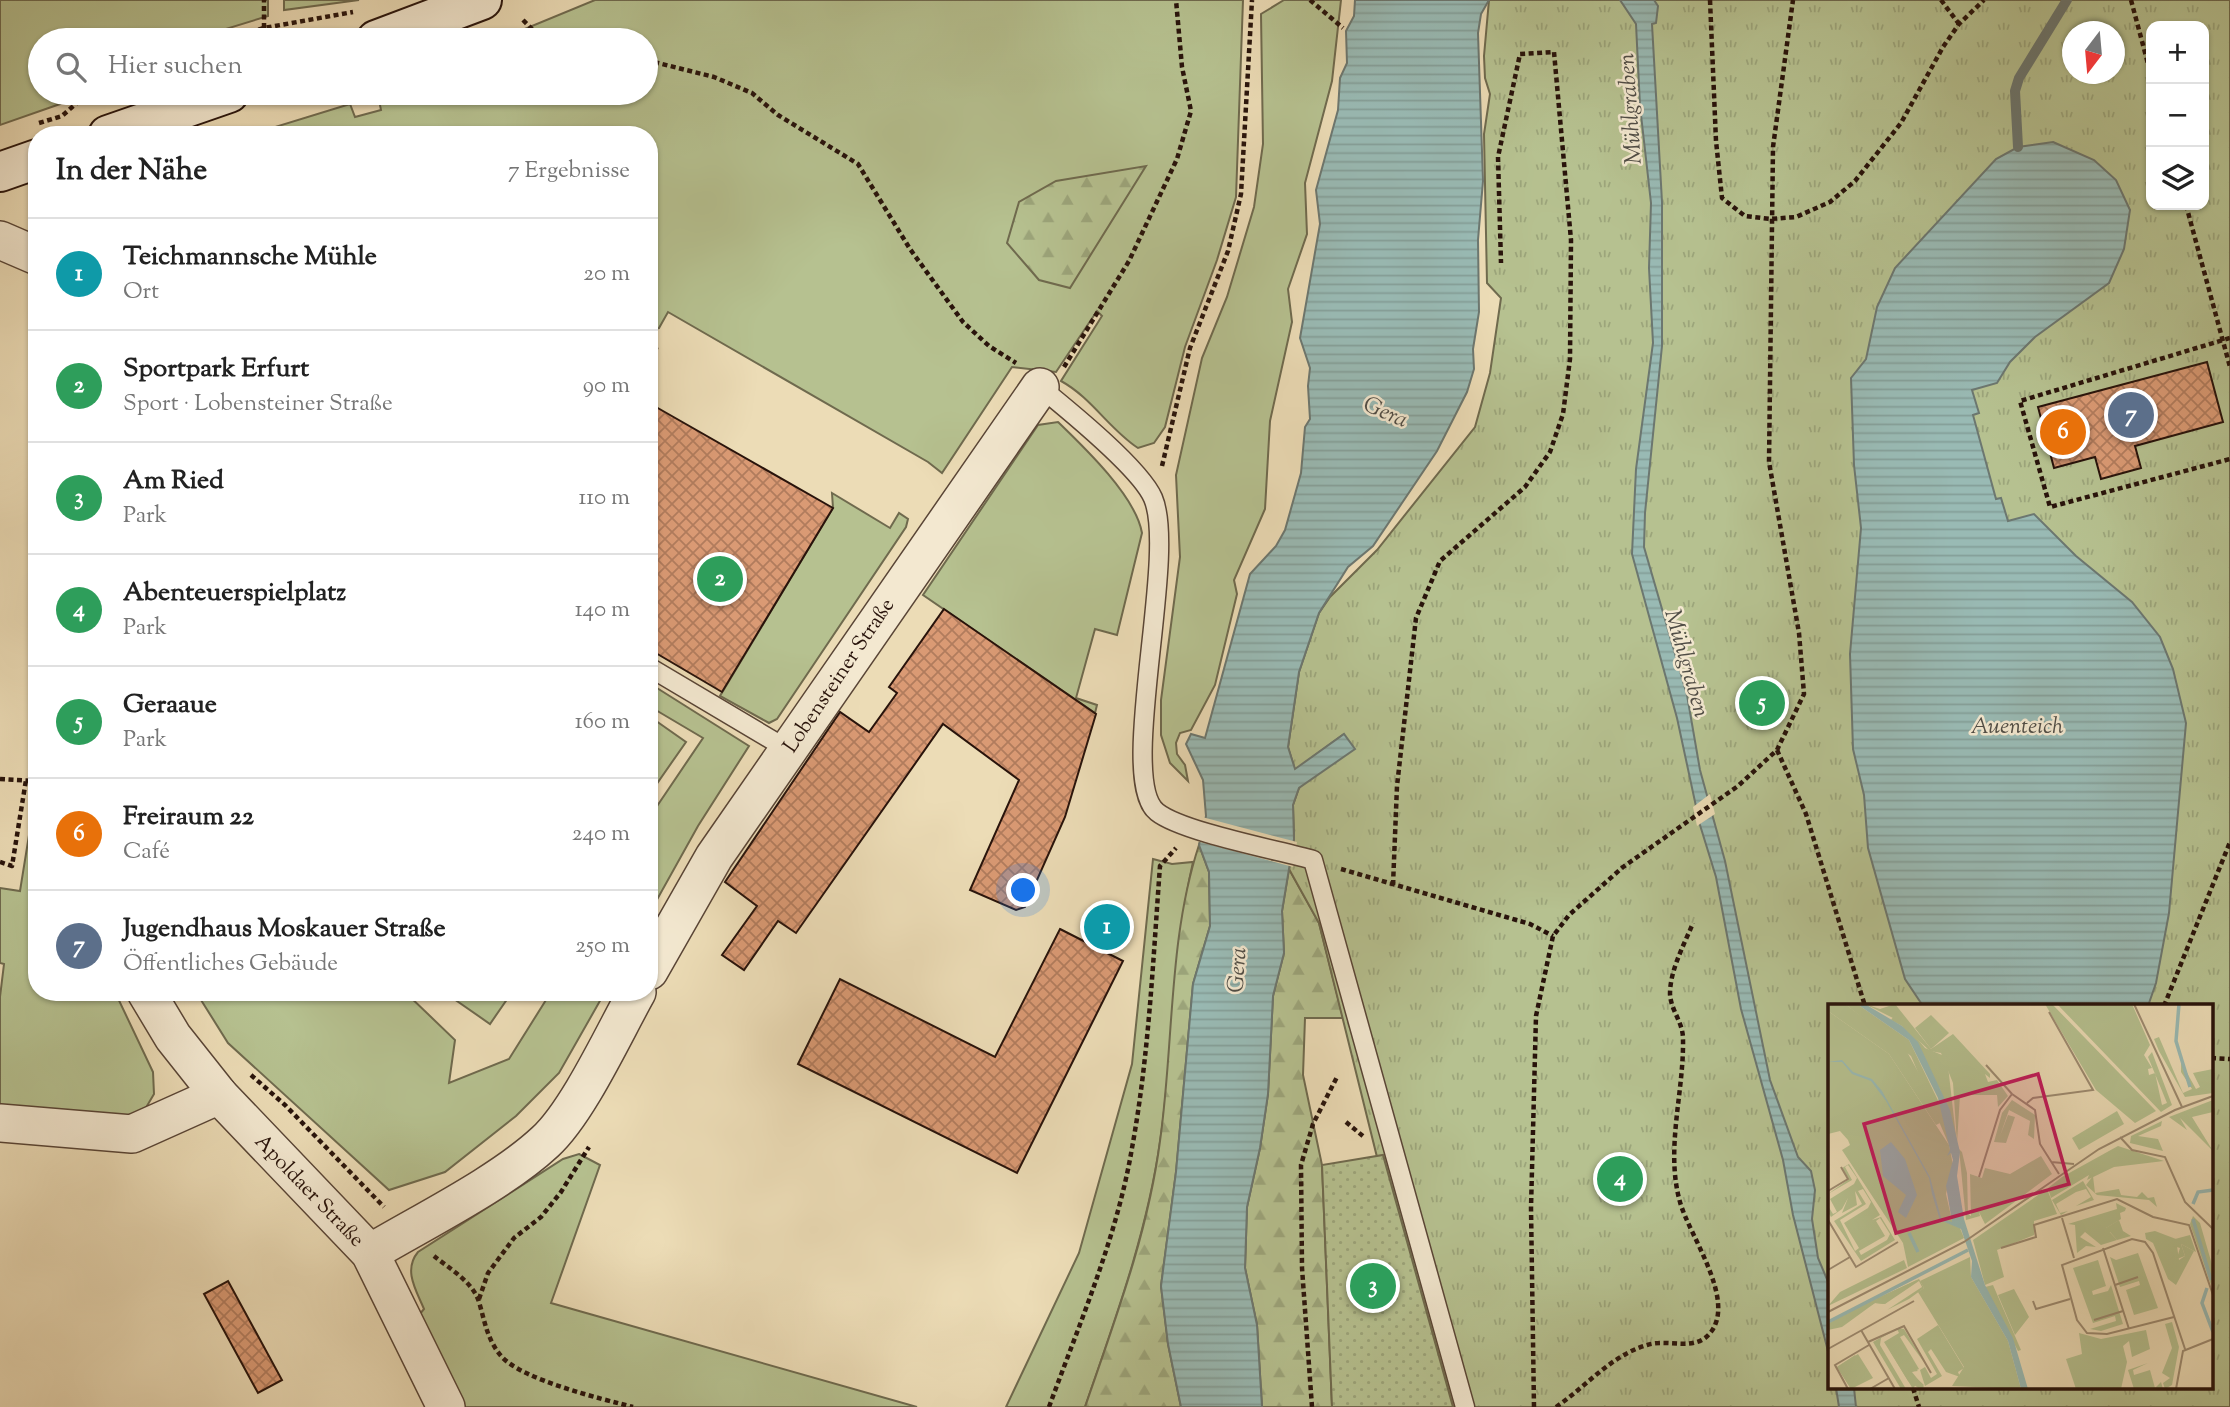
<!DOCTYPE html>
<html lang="de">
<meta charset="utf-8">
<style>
body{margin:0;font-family:"Sorts Mill Goudy",serif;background:#f2f2f2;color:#222}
.controls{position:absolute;right:21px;top:21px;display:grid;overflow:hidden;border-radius:14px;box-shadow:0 2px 5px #0004}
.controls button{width:63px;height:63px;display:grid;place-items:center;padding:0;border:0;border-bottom:2px solid #e0e0e0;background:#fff;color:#222;font:35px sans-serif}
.compass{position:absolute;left:2062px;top:21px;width:63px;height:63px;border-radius:50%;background:#fff;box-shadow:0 2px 5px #0004;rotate:196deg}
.you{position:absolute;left:1024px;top:891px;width:24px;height:24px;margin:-18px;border:5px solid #fff;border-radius:50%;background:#1a73e8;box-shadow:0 0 0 10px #1a73e833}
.badge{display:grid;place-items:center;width:46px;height:46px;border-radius:50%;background:#111827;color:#fff;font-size:23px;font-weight:700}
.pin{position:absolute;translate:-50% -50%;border:4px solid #fff;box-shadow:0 2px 7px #0006}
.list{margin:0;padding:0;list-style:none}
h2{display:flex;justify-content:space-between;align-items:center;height:91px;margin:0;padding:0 28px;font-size:30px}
h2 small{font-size:23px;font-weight:400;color:#767676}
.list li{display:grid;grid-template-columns:46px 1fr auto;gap:21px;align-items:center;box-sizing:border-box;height:112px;padding:0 28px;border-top:2px solid #e0e0e0}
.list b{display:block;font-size:26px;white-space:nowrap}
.list p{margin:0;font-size:23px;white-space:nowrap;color:#767676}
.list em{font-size:23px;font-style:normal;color:#767676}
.icon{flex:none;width:38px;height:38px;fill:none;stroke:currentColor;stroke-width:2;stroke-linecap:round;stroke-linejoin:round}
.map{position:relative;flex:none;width:2230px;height:1407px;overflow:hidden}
.search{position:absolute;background:#fff;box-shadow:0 2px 5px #0004;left:28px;top:28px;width:630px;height:77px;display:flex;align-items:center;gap:18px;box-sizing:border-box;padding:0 24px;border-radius:38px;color:#767676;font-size:26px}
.panel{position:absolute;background:#fff;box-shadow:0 2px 5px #0004;left:28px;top:126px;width:630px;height:875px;border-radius:28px}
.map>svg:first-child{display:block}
.grass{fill:#b6c190;stroke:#6f6a4e;stroke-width:2}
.forest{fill:url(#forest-firs);stroke:#6f6a4e;stroke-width:2}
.park{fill:url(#park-tufts);stroke:#6f6a4e;stroke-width:2;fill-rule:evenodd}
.garden{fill:url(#garden-dots);stroke:#6f6a4e;stroke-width:2}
.water{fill:url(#water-rules);stroke:#6c7770;stroke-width:2}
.pier{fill:#ecdcb6}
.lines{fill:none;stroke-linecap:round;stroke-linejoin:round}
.stream{stroke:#6c7770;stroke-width:10}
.building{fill:url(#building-cross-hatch);stroke:#28130b;stroke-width:2}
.lane-casing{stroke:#594536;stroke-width:21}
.street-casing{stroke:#594536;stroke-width:40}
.secondary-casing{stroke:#28130b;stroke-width:42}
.path{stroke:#28130b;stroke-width:4.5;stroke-dasharray:5 3.5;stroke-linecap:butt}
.lane{stroke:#f3e8d0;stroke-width:18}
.street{stroke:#f3e8d0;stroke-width:37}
.secondary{stroke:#f3e8d0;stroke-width:38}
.labels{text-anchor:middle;stroke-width:5;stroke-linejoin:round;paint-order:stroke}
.street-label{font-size:21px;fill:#28130b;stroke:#f3e8d0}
.water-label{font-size:23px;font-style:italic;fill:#504d46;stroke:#f3e8d0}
.inset-river{fill:none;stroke:#99bab4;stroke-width:3.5}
.inset-road{fill:none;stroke:#9e8c72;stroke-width:2}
.view{fill:#c2185b;fill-opacity:0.15;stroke:#c2185b;stroke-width:3.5}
.inset-edge{fill:none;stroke:#28130b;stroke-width:3.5}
</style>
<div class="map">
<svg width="2230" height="1407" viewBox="0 0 2230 1407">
<defs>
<pattern id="forest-firs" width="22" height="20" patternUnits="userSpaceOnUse" patternTransform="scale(1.75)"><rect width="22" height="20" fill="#b6c190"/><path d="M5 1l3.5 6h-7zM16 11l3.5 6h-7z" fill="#9ca57b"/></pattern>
<pattern id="park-tufts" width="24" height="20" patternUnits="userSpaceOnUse" patternTransform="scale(1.75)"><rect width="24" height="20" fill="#b6c190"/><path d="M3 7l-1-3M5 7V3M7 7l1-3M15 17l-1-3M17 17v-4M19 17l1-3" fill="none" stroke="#9ca57b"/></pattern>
<pattern id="garden-dots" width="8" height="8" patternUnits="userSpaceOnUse" patternTransform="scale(1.75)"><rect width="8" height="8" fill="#b6c190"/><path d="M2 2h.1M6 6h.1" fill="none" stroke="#9ca57b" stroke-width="1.8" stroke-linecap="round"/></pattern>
<pattern id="water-rules" width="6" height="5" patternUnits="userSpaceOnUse" patternTransform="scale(1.75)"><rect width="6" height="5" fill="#99bab4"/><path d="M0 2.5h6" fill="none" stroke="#849f99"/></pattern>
<pattern id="building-cross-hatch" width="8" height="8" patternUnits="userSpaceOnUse" patternTransform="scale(1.75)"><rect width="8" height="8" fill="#da9a74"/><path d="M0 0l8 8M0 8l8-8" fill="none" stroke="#b17c5d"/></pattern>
</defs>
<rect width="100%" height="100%" fill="#ecdcb6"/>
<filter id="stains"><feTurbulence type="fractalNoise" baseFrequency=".00286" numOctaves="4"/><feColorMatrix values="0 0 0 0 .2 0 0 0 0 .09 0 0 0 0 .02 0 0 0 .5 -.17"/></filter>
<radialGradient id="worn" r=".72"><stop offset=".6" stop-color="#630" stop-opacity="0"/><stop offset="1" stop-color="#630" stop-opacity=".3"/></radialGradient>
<g class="grass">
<path d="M0 0H268V16L190 40H40V93H76L60 104 0 125Z"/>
<path d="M284 0H359L284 10Z"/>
<path d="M595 0H1243L1236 197 1217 260 1185 347 1165 427 1154 443 1138 448C1109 429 1092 398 1061 381L1102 316 1097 311 1056 372 1012 367 942 473 928 462 668 312 659 328 649 330V135H249L350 104 355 117 381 110 378 95 384 93H646V40H498Z"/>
<path d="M1284 0H1341L1332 81 1305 183 1307 234 1288 289 1292 322 1270 421 1265 509 1234 580 1237 594 1215 685 1191 730 1180 733 1176 743 1177 754 1185 765 1188 781 1170 763 1161 735V700L1180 557 1176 475 1202 358 1227 297 1254 207 1263 144 1261 14Z"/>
<path d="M1058 422C1085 448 1136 497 1142 533L1117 635 1095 629 1076 698 1097 705 1095 713 923 595 1038 425Z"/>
<path d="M832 493 890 528 899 513 908 519 906 527 777 719 769 723 720 696 833 508Z"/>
<path d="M649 683 749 746 698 826 649 914V818L703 738 649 706Z"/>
<path d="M649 716 686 742 649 795Z"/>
<path d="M29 835 37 836V992H115L153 1072 154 1094 144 1111 116 1120 0 1112V997L4 964 0 963V888L20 891Z"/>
<path d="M1153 859 1172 864 1193 862C1172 954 1174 1049 1160 1142 1147 1233 1115 1320 1085 1407H1006L1079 1253 1132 1064Z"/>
<path d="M196 992H405L455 1040 449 1083 509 1059 551 992H605L559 1073 516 1116 445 1172 389 1190 228 1043Z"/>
<path d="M444 992H512L490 1024Z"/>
<path d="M579 1154 600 1165 551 1303 917 1407H465L419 1315 424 1309C416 1290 403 1270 418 1252L563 1159Z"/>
</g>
<g class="forest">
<path d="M1146 166 1070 288 1039 280 1007 243 1019 202 1056 181Z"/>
<path d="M1199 845 1209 872 1210 926 1193 984 1176 1172 1161 1286 1168 1344 1181 1407H1085C1115 1320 1148 1233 1160 1141 1174 1043 1168 939 1199 845Z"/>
<path d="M1289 869 1319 923 1343 1018H1305L1303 1075 1322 1165 1332 1407H1262L1257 1325 1245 1268 1247 1207 1260 1148 1268 1094 1273 996 1284 953 1282 911Z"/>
</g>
<path class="park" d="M1489 0H2230V1407H1453L1383 1156 1377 1157 1319 923 1289 869 1294 839 1293 805 1299 788 1344 734 1295 770 1288 747 1299 672 1319 613 1330 597 1377 550 1475 427 1490 373 1501 298 1487 283 1484 134 1490 94 1485 78 1484 56ZM2151 26H2204V205H2151ZM2072 32H2114V74H2072ZM1829 1006H2211V1388H1829Z"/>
<path class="garden" d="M1383 1155 1453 1407H1332L1322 1165Z"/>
<g class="water">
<path d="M1355 0H1489L1481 14 1478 33 1483 181 1478 240 1479 312 1473 349 1474 369 1467 392 1437 451 1373 546 1348 567 1319 613 1299 672 1288 747 1295 769 1344 734 1355 749 1299 788 1293 805 1294 839 1282 911 1284 953 1273 996 1268 1094 1260 1148 1247 1207 1245 1268 1257 1325 1262 1407H1181L1168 1344 1161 1286 1176 1172 1193 984 1210 926 1209 872 1199 845 1206 816 1203 780 1186 744 1191 734 1205 738 1250 574 1276 546 1285 530 1301 473 1305 427 1310 419 1308 386 1310 368 1300 338 1320 224 1316 190 1338 110 1340 78 1347 63 1346 31 1354 16Z"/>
<path d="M1620 0H1654L1658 6 1656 23 1652 24 1662 202V346L1645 513 1644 547 1687 695 1700 770 1725 861 1770 1080 1798 1157 1811 1171 1815 1190 1812 1219 1818 1258 1829 1284V1355L1793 1215 1783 1160 1741 1009 1716 877 1700 825 1677 718 1632 554 1636 469 1653 343 1649 268 1651 203 1640 106 1636 24Z"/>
<path d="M2053 142 2094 160 2116 180 2130 210 2124 249 2109 283 2035 337 2010 362 1997 383 1972 390 1979 413 1973 415 1996 499 2001 498 2008 521 2034 514 2076 556 2132 602 2160 637 2173 669 2186 723 2169 913 2156 983 2148 1006H1923L1905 979 1868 848 1864 795 1853 749 1850 654 1861 528 1854 465 1851 378 1866 359 1877 307 1895 268 1996 159 2018 147Z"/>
<path d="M1836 1388H1854L1856 1407H1839Z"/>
</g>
<g class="pier">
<path d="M1710 794 1715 814 1697 826 1693 807Z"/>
<path d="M1202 817 1297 842 1293 867 1196 841Z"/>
</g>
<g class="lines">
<path class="stream" d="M2018 147 2015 91 2019 78 2067 0"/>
</g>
<g class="building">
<path d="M2207 362 2223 422 2135 446 2141 468 2101 479 2095 457 2054 468 2038 407Z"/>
<path d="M649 403 833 508 722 692 649 649Z"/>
<path d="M944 609 1096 714 1065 817 1025 907 1016 910 970 890 1019 780 943 724 796 933 778 921 744 970 722 955 757 906 725 882 840 712 869 732 897 693 889 687Z"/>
<path d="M1060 929 1123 961 1017 1173 798 1064 840 979 995 1057Z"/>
<path d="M228 1281 282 1380 258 1393 204 1294Z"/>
</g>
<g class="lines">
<defs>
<g id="lane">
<path d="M1040 387C1067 409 1140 468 1153 498 1178 556 1116 780 1157 812 1182 832 1278 850 1313 860L1465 1407"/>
<path d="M649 667 787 749"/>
</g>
<g id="street">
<path d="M0 240 37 256"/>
<path d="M649 971 714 857 1040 387"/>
<path d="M146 992 173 1037 219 1095 370 1253 446 1407"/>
<path d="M0 1123 132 1134 219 1095"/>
<path d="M370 1253C424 1221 501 1183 545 1142 578 1112 614 1033 637 992"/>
</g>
<g id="secondary">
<path d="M376 40 482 0"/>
<path d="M108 135 229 93"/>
<path d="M0 172 37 159"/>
</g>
</defs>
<use href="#lane" class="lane-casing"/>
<use href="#street" class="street-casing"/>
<use href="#secondary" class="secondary-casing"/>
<g class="path">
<path d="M1310 0 1343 28"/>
<path d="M1710 0 1716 141 1722 198 1745 216 1770 219 1796 217 1830 202 1855 181 1901 123 1943 47 1959 24 1984 0"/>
<path d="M1941 0 1959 24"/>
<path d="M2131 0 2151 75"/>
<path d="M523 20 532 29 556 40"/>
<path d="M264 28V0"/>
<path d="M226 40 264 28 353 12"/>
<path d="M646 60 714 77 752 93 778 115 858 164 910 249 963 322 989 346 1016 363"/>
<path d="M39 123 62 116 88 93"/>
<path d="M2186 205 2230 367"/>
<path d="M2230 338 2020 401 2050 507 2230 459"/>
<path d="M649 348 658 350"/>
<path d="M1064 367 1129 261 1177 159 1191 111 1182 67 1176 0"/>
<path d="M1162 466 1190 348 1228 251 1241 194 1252 0"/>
<path d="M1777 750 1806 814 1865 1006"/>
<path d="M0 779 37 781"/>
<path d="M0 862 12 866 26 780"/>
<path d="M1341 869 1530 924 1553 936"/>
<path d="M1393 885 1397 786 1416 618 1440 561 1525 487 1550 452 1563 414 1570 359 1571 240 1554 52 1520 54 1498 157 1501 263"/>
<path d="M2164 1006 2230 842"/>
<path d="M2211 1058 2230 1059"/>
<path d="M251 1075 285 1105 384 1207"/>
<path d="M1346 1122 1364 1137"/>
<path d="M434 1256C450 1269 473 1282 479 1302 485 1322 487 1340 502 1357 523 1380 602 1399 633 1407"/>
<path d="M479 1299 488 1273 514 1238 541 1217 561 1192 589 1147"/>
<path d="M1913 1388 1919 1407"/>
<path d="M1049 1407C1080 1322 1117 1237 1132 1148 1149 1055 1153 960 1160 866L1176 848"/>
<path d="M1312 1407 1302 1268 1301 1165 1313 1124 1338 1075"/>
<path d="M1534 1407 1531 1208 1536 1016 1553 936 1569 915 1623 867 1738 786 1777 750 1804 694 1799 633 1769 462 1773 147 1793 0"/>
<path d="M1556 1407C1587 1386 1610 1356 1647 1345 1669 1338 1695 1353 1711 1332 1736 1299 1689 1235 1680 1202 1665 1149 1684 1093 1683 1039 1683 1022 1671 1011 1670 994 1670 970 1684 945 1693 923"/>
</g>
<use href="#lane" class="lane"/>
<use href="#street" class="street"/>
<use href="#secondary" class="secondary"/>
</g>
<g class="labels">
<g class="street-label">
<text transform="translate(838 675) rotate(-56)" y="7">Lobensteiner Straße</text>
<text transform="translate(310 1190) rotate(46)" y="7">Apoldaer Straße</text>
</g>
<g class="water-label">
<text transform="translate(1629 109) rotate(-94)" y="8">Mühlgraben</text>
<text transform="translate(1386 411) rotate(23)" y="8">Gera</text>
<text transform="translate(1688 663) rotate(74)" y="8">Mühlgraben</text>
<text x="2017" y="733">Auenteich</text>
<text transform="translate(1236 970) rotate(-86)" y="8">Gera</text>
</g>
</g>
<g transform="translate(1828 1004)">
<rect width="385" height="385" fill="#ecdcb6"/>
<path d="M37 0 52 5 67 0 103 45 125 30 162 70V74L157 70 160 78 169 76 180 92 170 103 169 91H132L129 139 125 79 113 49 102 47 67 15ZM217 0H224L328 107 307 119 268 86ZM229 0H304L322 41 316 51 324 64 320 65 321 71 327 69 334 101 339 99 320 53 324 48 344 101 333 108ZM331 33 355 89 364 85 353 68V58L368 85 372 83 365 69 385 65V89L357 93 331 47 326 35ZM184 96 207 111 206 135 200 131 202 117 181 106 172 132 180 111 187 113 178 139 166 138 174 109ZM385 96V108L364 113 385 147 352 114 359 126 341 113ZM289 107 296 120 251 146 244 134ZM334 117 333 122 310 132 330 135 335 147 302 139 303 132ZM290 142 336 157 286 163 259 176 261 171 223 194 220 184 234 173ZM131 145 134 148 139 169 140 210 143 212 142 170 154 174 157 164 182 170 213 152 224 170 157 220 151 208 152 212 138 216ZM21 160 52 211 44 216 53 213 67 236 33 257 6 217 34 200 27 187 29 201 14 209 20 194 14 205 3 213 0 208V202L5 210 9 208 2 195 26 180 29 174 20 161 17 163 24 176 0 190 21 175 14 164ZM35 185 43 198 40 204 16 219 31 244 27 247 12 216 38 200 30 187ZM52 214 62 230 59 236 33 251 31 247 57 232 48 217ZM255 177 266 196 248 202 263 193 258 185 248 188 228 200 232 209 240 207 233 211 224 196ZM219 185 229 210 206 217V231L169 246 176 273 157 281 145 236ZM288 199 298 204 297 207 292 209 293 215 278 224 289 236 273 241 257 228 252 233 268 243 258 242 249 249 247 221 240 220 289 205ZM327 227 348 235 351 256 357 252 353 240 366 247 348 281 340 275 325 239 318 235 317 229ZM310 249 330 304 306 311 298 286 312 281 311 277 292 283 282 253 288 256ZM270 256 278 282 264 287 265 291 280 287 283 281 295 320 273 327 262 325 288 317 287 312 265 319 245 264ZM91 275 96 284 81 295 59 306 94 283 91 277 57 300 47 299 14 323 0 326V320L28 304ZM165 281 193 346 190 347 157 283ZM186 285 201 313 187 331 170 291ZM344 318 351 343 344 381 337 385 335 379 342 374 334 369 344 344 337 320ZM110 321 136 364 130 368 132 373 118 368 103 345 100 348 114 372 97 382 92 366 97 363 103 374 109 370 89 335ZM69 324 76 325 98 361 76 331 72 333 91 365 84 368 96 383 93 385 88 380 85 385 56 338 71 329 69 325 53 334 52 341 78 385H73L45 338ZM318 326 322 345 304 353 301 337 295 342 299 358 293 385H248L238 355 254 350 251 329 273 335ZM30 350 45 374 23 385 9 363ZM320 359 305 366 306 371 322 366 327 384 333 378 335 385H306L300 366Z" fill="#b6c190" fill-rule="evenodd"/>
<path d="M17 0H29L81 36 116 109 121 141 83 52ZM68 9 97 44 119 53 129 141 112 85 74 22 63 16ZM265 172 267 189 291 185 293 191 309 193 314 188 320 194 326 193 329 203 321 196 269 191 258 181ZM44 209 43 217 51 225 48 236 41 239 37 232 39 217 29 237 19 220ZM365 212 372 219 385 264 383 281 362 220ZM291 216 295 227 303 232 289 236 282 228H271ZM362 231 368 248 353 240 357 252 349 255 348 269 340 256 345 254 342 248 349 254 352 244 345 242 347 235ZM76 256 79 264 0 302 12 288ZM89 276 56 300 47 299 0 326V320L18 309ZM77 344 76 350 83 352 80 358 90 367 82 368 96 381 92 385 80 377 62 347 73 352 75 359 72 347ZM27 351 37 364 36 374 30 380 28 369 32 368 26 359 19 360 15 366 20 372 28 366 23 385 9 363Z" fill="#b6c190"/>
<path d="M0 7 61 50 121 141 125 161 118 190 125 221 132 224 136 234 80 263 75 239 14 146 22 141 20 136 12 127 0 130ZM142 253 143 273 180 337 193 385 124 382 136 363 90 288 96 284 92 277Z" fill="#b6c190"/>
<path d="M0 0H17L78 46 103 91 112 119 108 121 61 50 0 7ZM103 11 121 29 103 45 87 24Z" fill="#b6c190"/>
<path d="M29 0H37L74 22 90 38 122 106 132 148 129 172 136 215 157 281 185 334 200 385H193L180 337 143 273 144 257 133 225 112 216 104 190 101 174 58 97 43 77 24 70 14 58H0L14 56 25 68 44 75 54 87 102 173 113 214 124 218 118 182 125 156 123 149 119 152 122 146 110 94 81 36ZM63 138 77 155 89 191 78 214 70 208 78 191 55 172 52 146Z" fill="#99bab4"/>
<path class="inset-river" d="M351 0 348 37 362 83M365 200 370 188 385 186M365 215 383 276M81 229 90 248M379 284 374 299 385 328M0 318 140 246"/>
<path class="inset-road" d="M306 0 354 103M158 61 184 90 207 106 212 140 231 170M199 99 205 94 265 86 221 8M292 133 304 146 337 153 357 198 385 225M223 158 246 160M151 173 172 106 184 90M0 187 20 175 13 163M234 214 246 254M0 216 28 263 70 238M173 244 208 233 206 221 289 195 325 213 361 221 385 291M275 244 301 325M0 266 22 253M287 281 310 273M205 297 208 305 242 295M0 308 136 238 271 145 347 106 385 92M346 313 279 330 259 329 249 316 234 261 304 235 317 238 325 249 357 345M266 316 295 307M33 326 67 385M40 338 76 322 103 369M0 345 86 297M20 385 7 361 41 341M42 385 61 374M348 385 355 347 385 335"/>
<path class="view" d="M210 70 241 180 68 229 36 120Z"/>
<rect width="385" height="385" class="inset-edge"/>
</g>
<rect width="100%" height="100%" filter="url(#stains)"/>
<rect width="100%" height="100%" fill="url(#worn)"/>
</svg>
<div class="controls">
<button>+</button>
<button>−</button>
<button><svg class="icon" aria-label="layers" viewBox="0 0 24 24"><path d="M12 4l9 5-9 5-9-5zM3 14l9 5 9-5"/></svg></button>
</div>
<svg class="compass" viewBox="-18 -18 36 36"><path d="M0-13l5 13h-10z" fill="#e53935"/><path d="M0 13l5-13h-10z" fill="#767676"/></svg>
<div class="you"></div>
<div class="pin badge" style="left:1107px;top:927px;background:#0f9aa8">1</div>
<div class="pin badge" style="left:720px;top:579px;background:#2e9e5b">2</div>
<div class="pin badge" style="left:1373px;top:1286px;background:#2e9e5b">3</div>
<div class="pin badge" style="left:1620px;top:1179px;background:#2e9e5b">4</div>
<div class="pin badge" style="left:1762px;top:703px;background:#2e9e5b">5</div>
<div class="pin badge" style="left:2063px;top:432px;background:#e8710a">6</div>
<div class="pin badge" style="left:2131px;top:415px;background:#5c6f8a">7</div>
<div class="search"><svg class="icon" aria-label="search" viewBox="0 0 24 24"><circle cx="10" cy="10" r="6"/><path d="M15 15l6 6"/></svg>Hier suchen</div>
<section class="panel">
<h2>In der Nähe<small>7 Ergebnisse</small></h2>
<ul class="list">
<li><span class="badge" style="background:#0f9aa8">1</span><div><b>Teichmannsche Mühle</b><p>Ort</p></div><em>20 m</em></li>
<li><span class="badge" style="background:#2e9e5b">2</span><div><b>Sportpark Erfurt</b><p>Sport · Lobensteiner Straße</p></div><em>90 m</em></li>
<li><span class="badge" style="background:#2e9e5b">3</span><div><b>Am Ried</b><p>Park</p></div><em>110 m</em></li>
<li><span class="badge" style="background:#2e9e5b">4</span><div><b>Abenteuerspielplatz</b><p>Park</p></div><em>140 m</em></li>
<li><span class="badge" style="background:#2e9e5b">5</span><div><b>Geraaue</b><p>Park</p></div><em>160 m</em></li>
<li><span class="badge" style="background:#e8710a">6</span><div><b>Freiraum 22</b><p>Café</p></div><em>240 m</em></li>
<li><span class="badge" style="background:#5c6f8a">7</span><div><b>Jugendhaus Moskauer Straße</b><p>Öffentliches Gebäude</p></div><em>250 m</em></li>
</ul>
</section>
</div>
